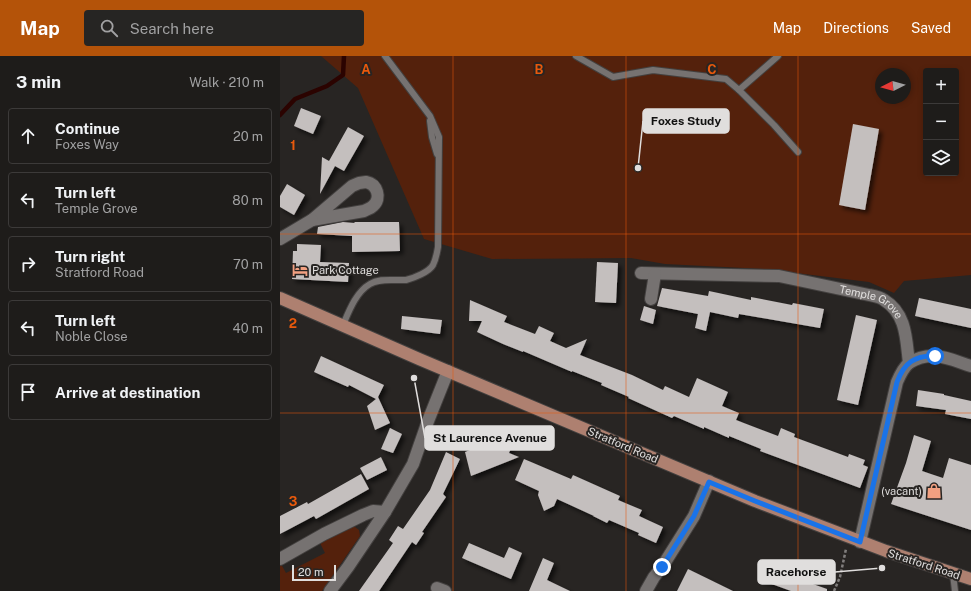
<!DOCTYPE html>
<meta charset="utf-8">
<style>
body{margin:0;font-family:"Public Sans",sans-serif;background:#262523;color:#f1f3f6}
.controls{position:absolute;right:12px;top:12px;display:grid;overflow:hidden;border-radius:4px;box-shadow:0 2px 6px #0003}
.controls button{width:36px;height:36px;display:grid;place-items:center;padding:0;border:0;border-bottom:1px solid #3c3a39;background:#1e1c1a;color:#f1f3f6;font:20px sans-serif}
.compass{position:absolute;left:595px;top:12px;width:36px;height:36px;border-radius:50%;background:#1e1c1a;box-shadow:0 2px 6px #0003;rotate:264deg}
.scale{position:absolute;left:12px;bottom:10px;width:44px;box-sizing:border-box;padding-left:4px;border:2px solid #e0dedd;border-top:0;font-size:11px;line-height:14px;white-space:nowrap;color:#e0dedd;-webkit-text-stroke:3px #282523;paint-order:stroke}
.stop{position:absolute;width:12px;height:12px;margin:-9px;border:3px solid #1a73e8;border-radius:50%;background:#fff}
.stop.end{background:#1a73e8;border-color:#fff;box-shadow:0 1px 4px #0008}
.list{margin:0;padding:0;list-style:none}
h2{display:flex;justify-content:space-between;align-items:center;height:52px;margin:0;padding:0 16px;font-size:17px}
h2 small{font-size:13px;font-weight:400;color:#a1a1a2}
.list li{display:grid;grid-template-columns:26px 1fr auto;gap:12px;align-items:center;box-sizing:border-box;height:56px;margin:0 8px 8px;padding:0 8px;border:1px solid #3c3a39;border-radius:4px}
.list b{display:block;font-size:15px;white-space:nowrap}
.list p{margin:0;font-size:13px;white-space:nowrap;color:#a1a1a2}
.list em{font-size:13px;font-style:normal;color:#a1a1a2}
.icon{flex:none;width:22px;height:22px;fill:none;stroke:currentColor;stroke-width:2;stroke-linecap:round;stroke-linejoin:round}
.map{position:relative;flex:none;width:691px;height:535px;overflow:hidden}
header{display:flex;align-items:center;gap:24px;box-sizing:border-box;height:56px;padding:0 20px;background:#b45309;color:#fff}
header strong{font-size:19px}
nav{display:flex;gap:22px;margin-inline-start:auto;font-size:14px}
.search{width:280px;height:36px;background:#262523;display:flex;align-items:center;gap:10px;box-sizing:border-box;padding:0 14px;border-radius:4px;color:#a1a1a2;font-size:15px}
main{display:flex}
aside{flex:1;background:#1e1c1a}
.map>svg:first-child{display:block}
.green{fill:#54210c;fill-rule:evenodd}
.lines{fill:none;stroke-linecap:round;stroke-linejoin:round}
.stream{stroke:#2b0300;stroke-width:4.5}
.building{fill:#c4bfbe;filter:url(#shadow)}
.lane-casing{stroke:#43403f;stroke-width:8}
.street-casing{stroke:#43403f;stroke-width:14}
.primary-casing{stroke:#43403f;stroke-width:14}
.path{stroke:#817e7d;stroke-width:2.5;stroke-dasharray:3 2;stroke-linecap:butt}
.lane{stroke:#767271;stroke-width:6}
.street{stroke:#767271;stroke-width:12}
.primary{stroke:#ae8070;stroke-width:12}
.route{stroke:#1a73e8;stroke-width:5}
.grid{fill:none;stroke:#e8590c;stroke-width:1;stroke-opacity:0.55}
.labels{text-anchor:middle;stroke-width:4;stroke-linejoin:round;paint-order:stroke}
.poi-label{font-size:11px;fill:#e0dedd;stroke:#282523;text-anchor:start}
.street-label{font-size:11px;fill:#e0dedd;stroke:#282523}
.grid-label{font-size:13px;text-anchor:middle;font-weight:bold;fill:#e8590c;stroke:#282523;stroke-width:4;stroke-linejoin:round;paint-order:stroke}
.leader{fill:none;stroke:#e0dedd;stroke-width:1.5}
.callout-dot{fill:#e0dedd;stroke:#282523;stroke-width:1.5}
.callout{fill:#e0dedd;stroke:#e0dedd;stroke-width:1.5}
.callout-label{font-size:12px;text-anchor:middle;font-weight:bold;fill:#111}
</style>
<header>
<strong>Map</strong>
<div class="search"><svg class="icon" aria-label="search" viewBox="0 0 24 24"><circle cx="10" cy="10" r="6"/><path d="M15 15l6 6"/></svg>Search here</div>
<nav><a>Map</a><a>Directions</a><a>Saved</a></nav>
</header>
<main>
<aside>
<h2>3 min<small>Walk · 210 m</small></h2>
<ul class="list">
<li><svg class="icon" aria-label="ahead" viewBox="0 0 24 24"><path d="M12 20V5M6 11l6-6 6 6"/></svg><div><b>Continue</b><p>Foxes Way</p></div><em>20 m</em></li>
<li><svg class="icon" aria-label="left" viewBox="0 0 24 24"><path d="M17 20v-9H6M10 6l-5 5 5 5"/></svg><div><b>Turn left</b><p>Temple Grove</p></div><em>80 m</em></li>
<li><svg class="icon" aria-label="right" viewBox="0 0 24 24"><path d="M7 20v-9h11M14 6l5 5-5 5"/></svg><div><b>Turn right</b><p>Stratford Road</p></div><em>70 m</em></li>
<li><svg class="icon" aria-label="left" viewBox="0 0 24 24"><path d="M17 20v-9H6M10 6l-5 5 5 5"/></svg><div><b>Turn left</b><p>Noble Close</p></div><em>40 m</em></li>
<li><svg class="icon" aria-label="arrive" viewBox="0 0 24 24"><path d="M6 21V4h12l-3 4 3 4H6"/></svg><div><b>Arrive at destination</b></div></li>
</ul>
</aside>
<div class="map">
<svg width="691" height="535" viewBox="0 0 691 535">
<defs>
<filter id="shadow"><feDropShadow dx="3.5" dy="3.5" stdDeviation="2" flood-color="#0009"/></filter>
</defs>
<rect width="100%" height="100%" fill="#282523"/>
<g class="green">
<path d="M41 0H691V219L624 225 614 237 589 226 484 213 385 208 351 202 212 203 144 183 78 32ZM646 15H676V117H646ZM601 18H625V42H601Z"/>
<path d="M70 471H75L79 474 80 480 42 535H0V509L1 508 6 517 45 497 40 487Z"/>
</g>
<g class="lines">
<path class="stream" d="M0 59 15 43 47 30 63 19 64 0"/>
</g>
<g class="building">
<path d="M21 52 41 60 33 78 14 70Z"/>
<path d="M573 68 599 73 585 154 559 149Z"/>
<path d="M68 71 84 80 64 115 55 110 40 138 42 101 49 105Z"/>
<path d="M7 128 25 139 14 159 0 151V140Z"/>
<path d="M63 166 75 167 74 166H119L120 195 72 196V180L37 178 38 171Z"/>
<path d="M17 188 41 189 40 206 69 207 68 226 12 223 13 195H17Z"/>
<path d="M317 206 338 207 336 247 315 246Z"/>
<path d="M382 232 428 240 429 235 471 244V241L512 249 513 247 544 253 540 272 459 258 458 262 430 256 426 275 415 272 418 258 377 250Z"/>
<path d="M639 242 691 253V272L635 260Z"/>
<path d="M190 244 227 260 224 266 255 278 259 270 274 277 270 285 286 292 307 283 300 299 352 319 383 334 385 330 409 341 417 322 448 336 442 350 459 357 456 364 498 380 501 372 515 378 514 381 568 401 569 398 585 404 583 409 588 411 580 432 480 395 481 393 449 380V382L424 371V373L394 360 392 362 348 342 349 341 321 329 322 327 292 315V316L243 295V296L223 288 197 276 202 265H189Z"/>
<path d="M364 250 376 254 373 268 360 264Z"/>
<path d="M576 259 597 264 578 349 557 344Z"/>
<path d="M122 260 162 264 160 278 121 273Z"/>
<path d="M41 300 104 329 98 341 110 367 95 374 87 350 96 343 69 329 68 331 34 316Z"/>
<path d="M638 334 664 338V339L691 345V363L665 358 666 354 636 350Z"/>
<path d="M110 372 122 378 113 397 101 393Z"/>
<path d="M213 378 233 387 229 397 239 401 191 420 185 396 209 386Z"/>
<path d="M634 379 651 385 642 415 663 422 669 402 691 409V474L611 448 626 407Z"/>
<path d="M166 396 180 403 163 438 166 441 142 476 144 477 136 489 132 486 99 535H79L113 487 109 484 118 470 123 473 150 434Z"/>
<path d="M101 401 107 414 87 424 80 412Z"/>
<path d="M244 403 291 423 293 419 340 440 338 444 362 454 359 460 383 471 376 487 358 479 359 477 329 464 327 467 313 460H314L277 443 274 450 264 455 258 439 259 435 235 424Z"/>
<path d="M81 418 89 433 36 463 34 460 0 478V460L27 446 28 448Z"/>
<path d="M189 487 224 502 229 491 242 497 231 523 182 502Z"/>
<path d="M263 502 274 507 267 524 290 535H249Z"/>
<path d="M482 510 547 533V535H511L478 523Z"/>
<path d="M408 513 453 535H397Z"/>
</g>
<g class="lines">
<defs>
<g id="lane">
<path d="M296 0 333 21 373 14 446 23 459 34 498 0"/>
<path d="M459 34 494 69 518 96"/>
<path d="M150 65 152 81 157 98"/>
<path d="M63 269C69 255 76 236 90 228 98 223 108 224 117 224 120 224 124 224 126 224 134 222 149 216 153 209 156 203 157 197 158 191L159 81 150 60 105 0"/>
<path d="M673 518 675 535"/>
</g>
<g id="street">
<path d="M86 126C97 128 102 142 93 150 90 153 87 153 84 155L32 164 72 130 79 127Z"/>
<path d="M0 183 32 164"/>
<path id="s1" d="M361 217 499 220 589 239C594 240 600 241 604 244 627 258 626 284 629 307 623 312 620 319 617 326L580 486"/>
<path d="M371 243 375 218"/>
<path d="M629 307C651 293 669 303 691 310"/>
<path d="M0 503 44 478 83 459 93 455 105 456"/>
<path d="M157 532 165 535"/>
<path d="M50 535 68 511 105 456 133 408 148 365 168 315"/>
<path d="M366 535 374 521 382 511 414 460 429 425"/>
</g>
<path id="primary" d="M0 242 139 303 475 445 606 495 691 523"/>
</defs>
<use href="#lane" class="lane-casing"/>
<use href="#street" class="street-casing"/>
<use href="#primary" class="primary-casing"/>
<path class="path" d="M554 535 560 521 566 493"/>
<use href="#lane" class="lane"/>
<use href="#street" class="street"/>
<use href="#primary" class="primary"/>
</g>
<g class="lines">
<path class="route" d="M382 511 414 460 429 426 475 445 580 486 617 326C624 307 635 299 655 300"/>
</g>
<path class="grid" d="M173 0V535M346 0V535M518 0V535M0 178H691M0 357H691"/>
<defs>
<symbol id="hotel-bare" viewBox="-9 -9 18 18"><path d="M-6-4.5h1.5V1H6V5H4.5V3h-9V5H-6ZM-4 0a1.8 1.8 0 1 1 3.6 0ZM.5 0V-2.5h3Q6-2.5 6 0Z" fill="#f2a081" stroke="#282523" stroke-width="2.5" paint-order="stroke"/></symbol>
<symbol id="shop-bare" viewBox="-9 -9 18 18"><path d="M-5-2.5h2.3a2.7 3.5 0 0 1 5.4 0H5L5.5 6h-11ZM-1.5-2.5h3a1.5 2.3 0 0 0-3 0Z" fill="#f2a081" stroke="#282523" stroke-width="2.5" paint-order="stroke"/></symbol>
</defs>
<g fill-rule="evenodd">
<use href="#hotel-bare" x="9" y="203" width="22" height="22"/>
<use href="#shop-bare" x="643" y="424" width="22" height="22"/>
</g>
<g class="labels">
<g class="poi-label">
<text x="32" y="218">Park Cottage</text>
<text x="642" y="439" text-anchor="end">(vacant)</text>
</g>
<g class="street-label">
<text dy="4" stroke="none"><textPath href="#s1" startOffset="235">Temple Grove</textPath></text>
<text transform="translate(343 389) rotate(23)" y="4">Stratford Road</text>
<text transform="translate(644 508) rotate(18)" y="4">Stratford Road</text>
</g>
</g>
<g class="grid-label">
<text x="86" y="18">A</text>
<text x="259" y="18">B</text>
<text x="432" y="18">C</text>
<text x="13" y="94">1</text>
<text x="13" y="272">2</text>
<text x="13" y="450">3</text>
</g>
<path class="leader" d="M358 112L363 65M134 322L145 382M602 512L555 516"/>
<g class="callout-dot">
<circle cx="358" cy="112" r="4"/>
<circle cx="134" cy="322" r="4"/>
<circle cx="602" cy="512" r="4"/>
</g>
<g class="callout">
<rect x="363" y="53" width="86" height="24" rx="4"/>
<rect x="145" y="370" width="129" height="24" rx="4"/>
<rect x="478" y="504" width="77" height="24" rx="4"/>
</g>
<g class="callout-label">
<text x="406" y="69">Foxes Study</text>
<text x="210" y="386">St Laurence Avenue</text>
<text x="516" y="520">Racehorse</text>
</g>
</svg>
<div class="controls">
<button>+</button>
<button>−</button>
<button><svg class="icon" aria-label="layers" viewBox="0 0 24 24"><path d="M12 4l9 5-9 5-9-5zM3 14l9 5 9-5"/></svg></button>
</div>
<svg class="compass" viewBox="-18 -18 36 36"><path d="M0-13l5 13h-10z" fill="#e53935"/><path d="M0 13l5-13h-10z" fill="#a1a1a2"/></svg>
<div class="scale">20 m</div>
<div class="stop" style="left:655px;top:300px"></div>
<div class="stop end" style="left:382px;top:511px"></div>
</div>
</main>
